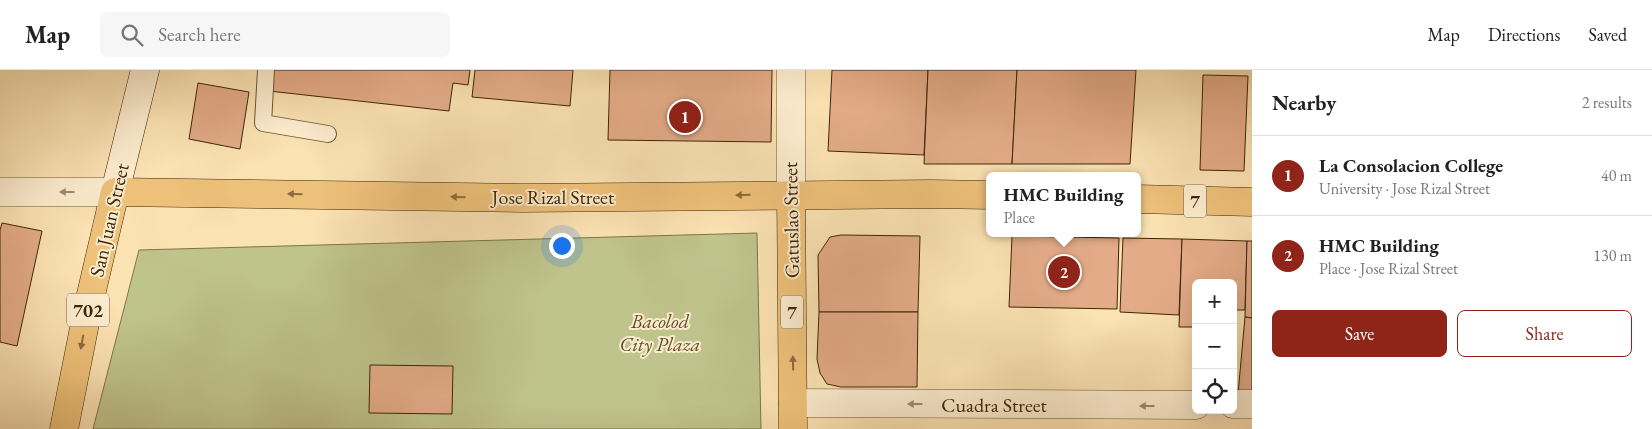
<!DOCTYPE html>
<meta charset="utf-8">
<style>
body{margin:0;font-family:"EB Garamond",serif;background:#f6f6f6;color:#222}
.controls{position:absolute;right:15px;bottom:15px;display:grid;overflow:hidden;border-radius:8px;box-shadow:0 5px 20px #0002}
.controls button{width:45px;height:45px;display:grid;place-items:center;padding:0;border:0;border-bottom:1px solid #e0e0e0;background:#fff;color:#222;font:25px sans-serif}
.you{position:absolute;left:561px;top:175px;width:18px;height:18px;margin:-12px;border:4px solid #fff;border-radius:50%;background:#1a73e8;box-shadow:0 0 0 8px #1a73e833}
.badge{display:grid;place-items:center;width:32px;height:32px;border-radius:50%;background:#8f2418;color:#fff;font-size:16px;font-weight:700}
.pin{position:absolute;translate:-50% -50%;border:2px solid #fff;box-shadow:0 1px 5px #0006}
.popup{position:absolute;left:986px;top:102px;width:155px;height:65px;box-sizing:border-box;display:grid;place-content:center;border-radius:8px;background:#fff;filter:drop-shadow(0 1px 4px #0005);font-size:16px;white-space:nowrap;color:#767676}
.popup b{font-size:19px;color:#222}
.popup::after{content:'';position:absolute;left:50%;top:100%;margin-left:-10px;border:10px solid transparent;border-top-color:#fff}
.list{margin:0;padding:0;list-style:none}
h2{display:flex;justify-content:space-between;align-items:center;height:65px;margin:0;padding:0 20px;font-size:21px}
h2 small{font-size:16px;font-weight:400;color:#767676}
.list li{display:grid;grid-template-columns:32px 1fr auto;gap:15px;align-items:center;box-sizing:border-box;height:80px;padding:0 20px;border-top:1px solid #e0e0e0}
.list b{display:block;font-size:19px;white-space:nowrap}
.list p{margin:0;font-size:16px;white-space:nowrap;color:#767676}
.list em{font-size:16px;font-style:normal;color:#767676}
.actions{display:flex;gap:10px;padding:15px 20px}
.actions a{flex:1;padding:11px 0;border:1px solid #8f2418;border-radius:8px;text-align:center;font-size:18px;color:#8f2418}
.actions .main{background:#8f2418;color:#fff}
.icon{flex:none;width:28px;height:28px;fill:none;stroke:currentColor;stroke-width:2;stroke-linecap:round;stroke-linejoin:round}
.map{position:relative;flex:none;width:1252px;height:359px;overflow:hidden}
header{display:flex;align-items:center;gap:30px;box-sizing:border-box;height:70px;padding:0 25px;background:#fff;border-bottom:1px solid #e0e0e0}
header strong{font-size:24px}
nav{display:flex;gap:28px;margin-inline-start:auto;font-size:18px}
.search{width:350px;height:45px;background:#f6f6f6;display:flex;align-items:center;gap:12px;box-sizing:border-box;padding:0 18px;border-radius:8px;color:#767676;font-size:19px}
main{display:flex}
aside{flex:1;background:#fff}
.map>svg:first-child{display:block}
.green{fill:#bfc38c;stroke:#7e754a}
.building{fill:#e3ab88;stroke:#3c2707}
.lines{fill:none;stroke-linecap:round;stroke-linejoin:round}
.service-casing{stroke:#6c5632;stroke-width:18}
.minor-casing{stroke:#6c5632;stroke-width:29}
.tertiary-casing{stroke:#6c5632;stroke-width:29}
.secondary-casing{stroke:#3c2707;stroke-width:29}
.primary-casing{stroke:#3c2707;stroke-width:29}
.service{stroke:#fcecce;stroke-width:16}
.minor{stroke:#fcecce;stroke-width:28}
.tertiary{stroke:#fcecce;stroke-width:28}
.secondary{stroke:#fcecce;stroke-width:28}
.primary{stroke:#eec17a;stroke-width:28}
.oneway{fill:#9c8a6a}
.oneway2{fill:#8c6c3b}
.labels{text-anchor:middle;stroke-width:4;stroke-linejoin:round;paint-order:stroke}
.shield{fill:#fcecce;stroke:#766243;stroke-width:1}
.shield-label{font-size:19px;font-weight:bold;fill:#3c2707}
.street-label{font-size:20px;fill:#3c2707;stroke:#fcecce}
.park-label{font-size:20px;font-style:italic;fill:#5d4e28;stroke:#fcecce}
</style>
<header>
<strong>Map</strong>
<div class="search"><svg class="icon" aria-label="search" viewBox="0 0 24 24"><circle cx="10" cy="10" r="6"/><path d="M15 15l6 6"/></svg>Search here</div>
<nav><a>Map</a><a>Directions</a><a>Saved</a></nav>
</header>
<main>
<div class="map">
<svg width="1252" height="359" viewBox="0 0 1252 359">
<rect width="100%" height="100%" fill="#fbe2b3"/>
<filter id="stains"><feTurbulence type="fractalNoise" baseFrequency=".004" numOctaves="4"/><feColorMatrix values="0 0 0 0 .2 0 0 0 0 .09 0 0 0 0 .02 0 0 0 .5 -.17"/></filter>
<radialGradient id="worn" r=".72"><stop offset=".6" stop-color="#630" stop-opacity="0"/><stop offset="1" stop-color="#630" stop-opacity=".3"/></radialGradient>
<path class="green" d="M757 163 761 359H93L139 180Z"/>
<g class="building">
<path d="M272 0H470L468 15 453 13 449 41 269 21Z"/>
<path d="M475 0H573L570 36 472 27Z"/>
<path d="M610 0H772L771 72 608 70Z"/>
<path d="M832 0H928L924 85 828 81Z"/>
<path d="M928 0H1017L1012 94H924Z"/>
<path d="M1017 0H1136L1130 94H1012Z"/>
<path d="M1203 5 1248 6 1244 101 1200 100Z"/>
<path d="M198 13 249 22 240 79 189 69Z"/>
<path d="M2 153 42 161 17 276 0 272V160Z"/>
<path d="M841 165 920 166 918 242H819L818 185 830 167Z"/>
<path d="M1012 166 1119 168 1117 239 1009 237Z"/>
<path d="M1123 168 1182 169 1179 245 1120 242Z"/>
<path d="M1182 169 1247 171 1245 240H1233V213H1196V257H1179Z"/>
<path d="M1247 171H1252V248L1245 247Z"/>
<path d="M819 242H918L917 317H841L827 314 820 303 817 289Z"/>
<path d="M1245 247 1252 248V323L1238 324Z"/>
<path d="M370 295 453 296 452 344 369 343Z"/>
</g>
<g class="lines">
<defs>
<path id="service" d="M266 0 263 53 328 64"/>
<g id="minor">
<path d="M793 333 1196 335"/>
<path d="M1233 334H1252"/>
</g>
<g id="tertiary">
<path d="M791 0V125"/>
<path d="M0 122H115"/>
</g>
<path id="secondary" d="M115 122 145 0"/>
<g id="primary">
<path d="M791 125 793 359"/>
<path d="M1138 129 1252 132"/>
<path d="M64 359 89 233 115 122 523 128 931 124 990 125"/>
</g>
</defs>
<use href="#service" class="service-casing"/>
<use href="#minor" class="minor-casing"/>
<use href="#tertiary" class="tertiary-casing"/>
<use href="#secondary" class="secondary-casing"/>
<use href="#primary" class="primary-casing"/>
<use href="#service" class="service"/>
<use href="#minor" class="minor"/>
<use href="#tertiary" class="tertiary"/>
<use href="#secondary" class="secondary"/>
<use href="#primary" class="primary"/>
</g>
<defs><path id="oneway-solid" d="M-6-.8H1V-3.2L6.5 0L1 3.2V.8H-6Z" transform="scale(1.25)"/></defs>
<g class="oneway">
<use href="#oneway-solid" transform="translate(67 122) rotate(180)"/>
<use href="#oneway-solid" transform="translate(915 334) rotate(-180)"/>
<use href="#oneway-solid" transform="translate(1147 336) rotate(-180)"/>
</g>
<g class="oneway2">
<use href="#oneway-solid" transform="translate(295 124) rotate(-179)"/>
<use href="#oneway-solid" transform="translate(743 125) rotate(179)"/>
<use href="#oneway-solid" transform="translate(458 127) rotate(-179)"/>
<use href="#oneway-solid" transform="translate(82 272) rotate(101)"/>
<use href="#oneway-solid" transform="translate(793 293) rotate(-91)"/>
</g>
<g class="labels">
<g class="shield">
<rect x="1184" y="114.5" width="22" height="33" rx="4"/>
<rect x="67" y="223.5" width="42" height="33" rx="4"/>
<rect x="781" y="225.5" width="22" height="33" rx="4"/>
</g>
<g class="shield-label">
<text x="1195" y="138">7</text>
<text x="88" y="247">702</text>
<text x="792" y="249">7</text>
</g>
<g class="street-label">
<text x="553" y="134">Jose Rizal Street</text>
<text transform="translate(109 150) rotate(-77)" y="7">San Juan Street</text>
<text transform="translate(791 150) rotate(-91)" y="7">Gatuslao Street</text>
<text x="994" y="342">Cuadra Street</text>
</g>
<g class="park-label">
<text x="660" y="258">Bacolod<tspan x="660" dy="23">City Plaza</tspan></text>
</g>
</g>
<rect width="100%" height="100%" filter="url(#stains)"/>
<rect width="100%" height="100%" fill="url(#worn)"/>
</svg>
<div class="controls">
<button>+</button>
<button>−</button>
<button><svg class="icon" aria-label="locate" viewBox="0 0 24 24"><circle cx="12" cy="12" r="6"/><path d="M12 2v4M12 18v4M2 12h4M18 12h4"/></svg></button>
</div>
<div class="you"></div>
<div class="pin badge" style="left:685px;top:47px">1</div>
<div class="pin badge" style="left:1064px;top:202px">2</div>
<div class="popup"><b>HMC Building</b>Place</div>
</div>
<aside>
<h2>Nearby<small>2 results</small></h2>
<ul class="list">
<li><span class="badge">1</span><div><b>La Consolacion College</b><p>University · Jose Rizal Street</p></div><em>40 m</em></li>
<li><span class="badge">2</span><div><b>HMC Building</b><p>Place · Jose Rizal Street</p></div><em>130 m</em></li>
</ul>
<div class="actions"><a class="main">Save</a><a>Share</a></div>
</aside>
</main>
